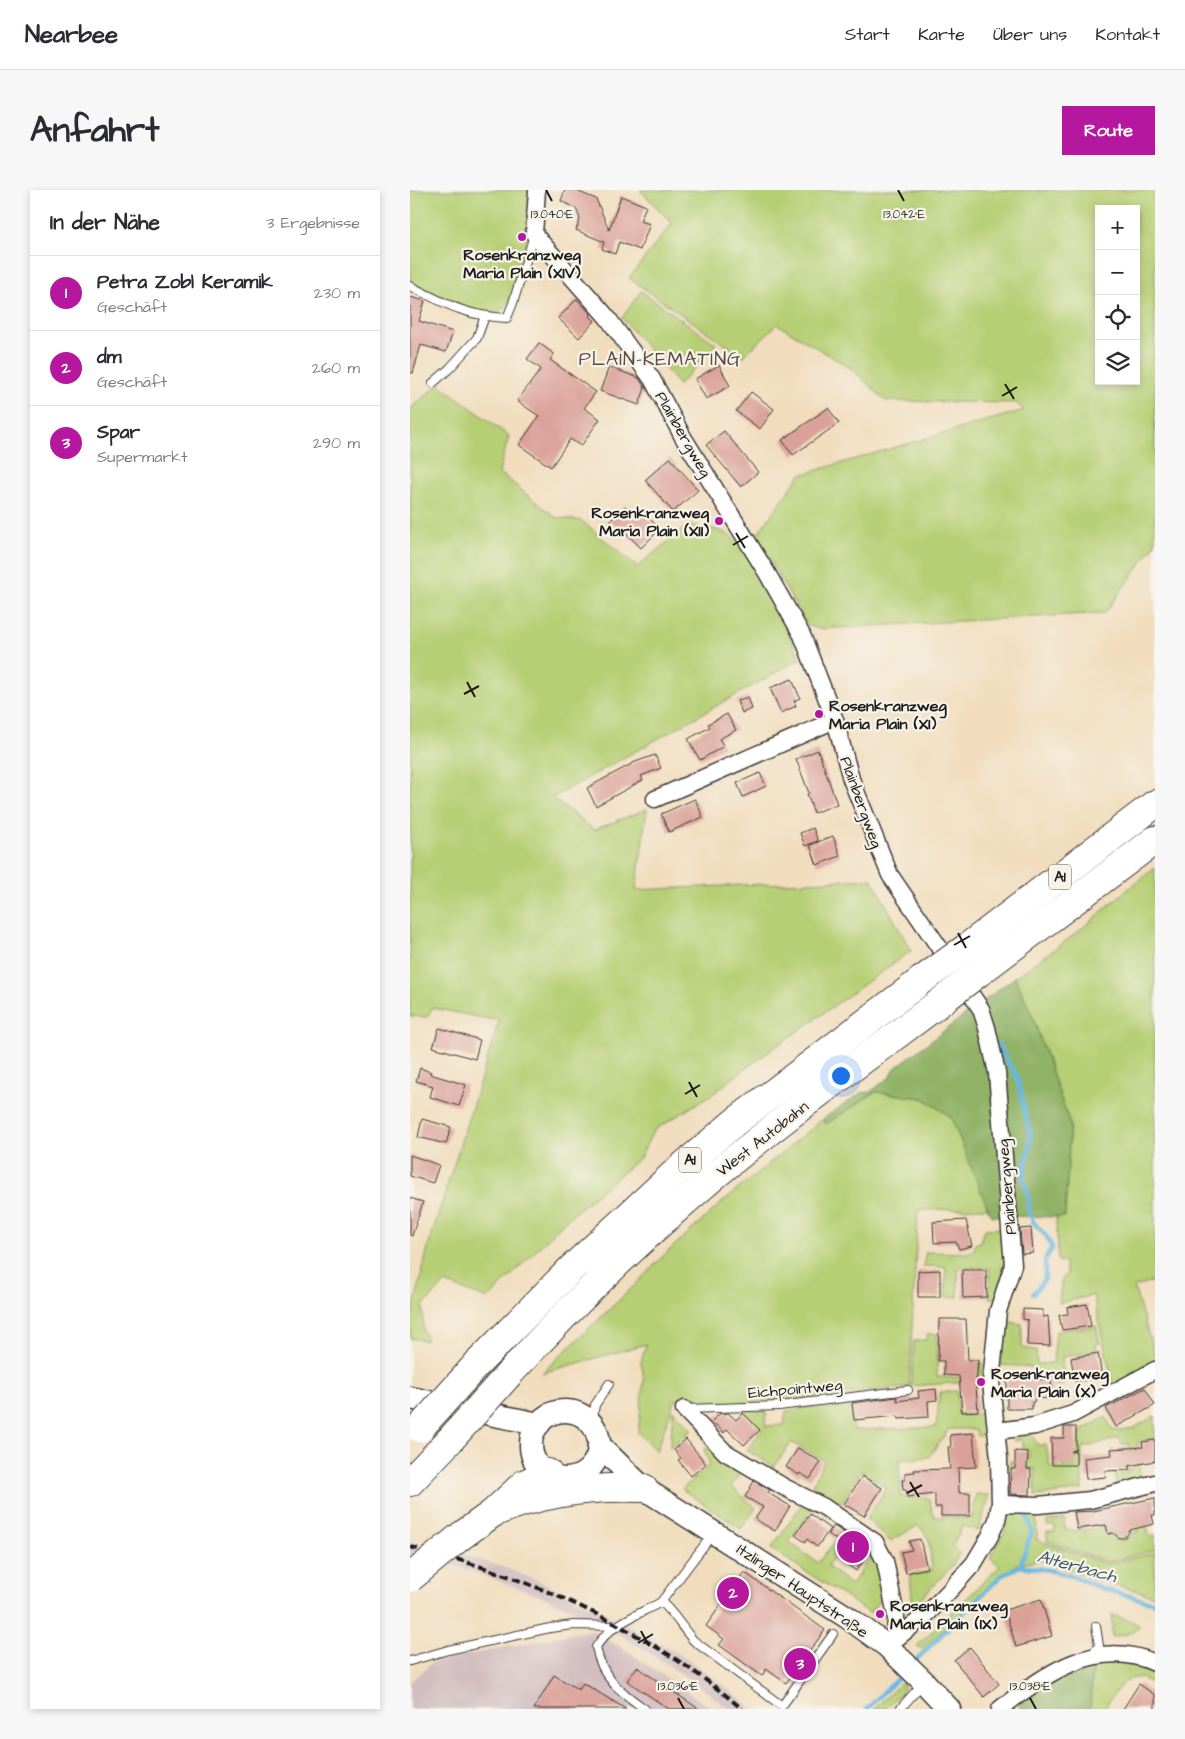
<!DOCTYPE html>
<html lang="de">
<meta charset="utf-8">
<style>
body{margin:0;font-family:"Architects Daughter",sans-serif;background:#f7f7f7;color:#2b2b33}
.controls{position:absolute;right:15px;top:15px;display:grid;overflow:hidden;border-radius:0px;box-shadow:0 2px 8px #0003}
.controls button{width:45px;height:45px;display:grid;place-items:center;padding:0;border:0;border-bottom:1px solid #e1e1e2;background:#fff;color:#2b2b33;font:25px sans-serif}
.you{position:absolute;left:430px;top:885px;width:18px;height:18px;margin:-12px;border:4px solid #fff;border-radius:50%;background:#1a73e8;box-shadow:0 0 0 8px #1a73e833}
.badge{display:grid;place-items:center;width:32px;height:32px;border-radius:50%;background:#b5179e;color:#fff;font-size:16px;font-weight:700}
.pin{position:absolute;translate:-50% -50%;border:2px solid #fff;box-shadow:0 1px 5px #0006}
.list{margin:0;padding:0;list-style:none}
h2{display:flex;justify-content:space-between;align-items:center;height:65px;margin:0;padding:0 20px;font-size:21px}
h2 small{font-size:16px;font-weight:400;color:#7c7c81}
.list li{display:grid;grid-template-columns:32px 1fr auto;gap:15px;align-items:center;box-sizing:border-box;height:75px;padding:0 20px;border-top:1px solid #e1e1e2}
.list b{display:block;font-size:19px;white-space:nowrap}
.list p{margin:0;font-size:16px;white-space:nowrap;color:#7c7c81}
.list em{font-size:16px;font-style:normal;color:#7c7c81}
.icon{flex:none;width:28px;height:28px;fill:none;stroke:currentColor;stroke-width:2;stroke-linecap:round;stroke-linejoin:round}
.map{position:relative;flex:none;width:745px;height:1519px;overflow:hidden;border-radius:0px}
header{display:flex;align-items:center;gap:30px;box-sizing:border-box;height:70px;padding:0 25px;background:#fff;border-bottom:1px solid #e1e1e2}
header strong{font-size:24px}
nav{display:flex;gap:28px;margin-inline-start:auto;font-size:18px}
.intro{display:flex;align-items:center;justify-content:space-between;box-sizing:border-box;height:120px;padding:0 30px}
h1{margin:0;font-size:35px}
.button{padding:12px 22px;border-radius:0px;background:#b5179e;color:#fff;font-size:18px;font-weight:700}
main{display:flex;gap:30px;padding:0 30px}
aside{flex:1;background:#fff;border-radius:0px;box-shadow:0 2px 8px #0003}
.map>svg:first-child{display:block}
.industrial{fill:#d2bec1}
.green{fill:#b6cf74;stroke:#697648;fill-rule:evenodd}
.forest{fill:#90b266;stroke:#566741}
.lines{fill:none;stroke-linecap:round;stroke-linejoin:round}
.stream{stroke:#65b7e0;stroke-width:4.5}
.building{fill:#daa199}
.lane-casing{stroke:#3c3934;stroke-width:10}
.street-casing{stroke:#3c3934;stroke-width:19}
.secondary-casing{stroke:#3c3934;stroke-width:25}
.highway-casing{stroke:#3c3934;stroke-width:30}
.lane{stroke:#fff;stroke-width:8}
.street{stroke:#fff;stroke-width:16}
.secondary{stroke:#fff;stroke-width:22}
.highway{stroke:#fff;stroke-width:28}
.rail{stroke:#1c1c1c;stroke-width:4;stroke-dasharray:8 4;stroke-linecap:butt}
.highway-bridge-casing{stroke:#3c3934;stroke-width:30;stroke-linecap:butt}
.highway-bridge{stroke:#fff;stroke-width:28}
.ticks{fill:none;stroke:#1c1c1c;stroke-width:2}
.poi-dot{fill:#b5179e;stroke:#f7f3e8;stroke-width:2}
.labels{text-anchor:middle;stroke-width:4.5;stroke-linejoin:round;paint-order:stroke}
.shield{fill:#f7f3e8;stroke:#5e5c59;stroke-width:1}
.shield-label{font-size:15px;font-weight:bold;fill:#1c1c1c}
.poi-label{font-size:16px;font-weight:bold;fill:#1c1c1c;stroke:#f7f3e8;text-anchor:start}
.street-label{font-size:16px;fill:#1c1c1c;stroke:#f7f3e8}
.water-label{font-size:18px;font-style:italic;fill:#395a6a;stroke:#f7f3e8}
.quarter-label{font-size:19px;letter-spacing:1px;fill:#5e4b48;stroke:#f7f3e8}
.ticks-label{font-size:12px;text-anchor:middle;fill:#1c1c1c;stroke:#f7f3e8;stroke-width:4.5;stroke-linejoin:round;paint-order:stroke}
</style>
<header>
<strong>Nearbee</strong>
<nav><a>Start</a><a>Karte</a><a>Über uns</a><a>Kontakt</a></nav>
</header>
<div class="intro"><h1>Anfahrt</h1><a class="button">Route</a></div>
<main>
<aside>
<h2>In der Nähe<small>3 Ergebnisse</small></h2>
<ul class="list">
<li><span class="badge">1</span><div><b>Petra Zobl Keramik</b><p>Geschäft</p></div><em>230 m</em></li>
<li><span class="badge">2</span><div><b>dm</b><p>Geschäft</p></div><em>260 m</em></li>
<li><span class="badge">3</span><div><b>Spar</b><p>Supermarkt</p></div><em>290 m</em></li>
</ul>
</aside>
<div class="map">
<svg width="745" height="1519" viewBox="0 0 745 1519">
<rect width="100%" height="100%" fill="#f7f3e8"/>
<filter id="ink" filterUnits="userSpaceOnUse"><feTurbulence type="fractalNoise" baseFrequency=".02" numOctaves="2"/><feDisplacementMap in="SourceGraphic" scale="10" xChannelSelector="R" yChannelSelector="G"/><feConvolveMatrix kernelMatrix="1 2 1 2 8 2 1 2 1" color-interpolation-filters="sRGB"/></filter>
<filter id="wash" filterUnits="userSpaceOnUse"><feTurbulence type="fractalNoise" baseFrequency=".0096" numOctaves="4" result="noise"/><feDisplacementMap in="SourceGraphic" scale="20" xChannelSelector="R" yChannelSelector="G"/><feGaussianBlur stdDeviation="1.12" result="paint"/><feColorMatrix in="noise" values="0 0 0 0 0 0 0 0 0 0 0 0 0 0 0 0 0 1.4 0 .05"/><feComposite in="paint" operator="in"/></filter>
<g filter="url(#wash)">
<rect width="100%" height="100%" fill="#f1ddbd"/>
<g class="industrial">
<path d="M0 1352 44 1362 96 1378 127 1390 174 1412 266 1462 300 1485 343 1519H319L280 1489 214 1447 185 1430 136 1408 56 1379 18 1368 0 1365Z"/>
<path d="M181 1440 217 1461 302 1519H0V1492L23 1472Z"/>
</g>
<g class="green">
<path d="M0 0H120V28L114 66 98 114C94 118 91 121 85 123 65 127 19 101 0 92Z"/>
<path d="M230 0H745V354L695 423 409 439 397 435 346 346 390 285 614 220 606 213 476 211 442 179 367 134 333 167 219 88 262 33ZM689 19H726V191H689Z"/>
<path d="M231 101 306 154 269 195 212 128Z"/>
<path d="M29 194 99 246 89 282 145 327 172 331 227 377 278 335C287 337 308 339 316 343 345 362 377 437 390 469L142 608 184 640 237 619 226 700 462 689 501 761 336 878 304 903 243 941 230 968 155 1031 78 1109 35 1093 13 1116V1139L17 1151 0 1148V1134L18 1057 89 831 22 818 17 827 0 826V219Z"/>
<path d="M745 678V1091L724 1097 745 1166V1173L703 1196 683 1105 649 1113 652 1087 657 1085 655 1072 648 1071 646 1027 655 1026 660 934 622 825 605 787C630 769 656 752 680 732 701 713 722 695 745 678Z"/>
<path d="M465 902 513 908 541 927 578 1018 508 1020 499 1197 351 1214 265 1210 246 1261 228 1243 234 1189 231 1172 236 1154 132 1183 224 1096 255 1064 315 1010 413 929 416 934Z"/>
<path d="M595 1038V1077L587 1108H579L580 1078H548V1107H535L536 1077 513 1076 516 1062 557 1063 564 1060 565 1054 570 1052 575 1039Z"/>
<path d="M594 1131 612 1134V1158L626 1160 627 1174 643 1173 646 1141 686 1136 690 1153 686 1154 687 1162 652 1167 654 1195 644 1196 643 1187 624 1188 622 1177 590 1175Z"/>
<path d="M517 1144H527V1187L568 1188 569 1173 572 1172 573 1191 501 1196 504 1151 516 1150Z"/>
<path d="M547 1201 548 1224H572L575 1245 567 1246 565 1239H539L519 1267 489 1270 491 1307 519 1308 524 1327 562 1328 566 1304 580 1305 568 1341 553 1336 542 1356 550 1363 542 1376 503 1417 500 1385 522 1381 519 1350 509 1335 480 1351 456 1329 477 1298 451 1281 431 1313 402 1296 414 1271 381 1252 364 1277 337 1260 352 1240 334 1220 357 1221 355 1236 374 1235 376 1221 439 1211 444 1240 526 1237 530 1202Z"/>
<path d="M263 1220 282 1240 260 1258 263 1221Z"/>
<path d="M745 1226V1248L728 1252 730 1289 706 1295 705 1284 721 1280 719 1254H712L709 1248 672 1258V1300L625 1306V1279L600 1276V1271H619V1261L613 1258 612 1250 603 1251 604 1249 622 1243 627 1255H636L640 1277 665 1276 670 1242 696 1227 703 1241 724 1238Z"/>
<path d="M300 1256 331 1282 321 1296 346 1318 331 1339 272 1299 300 1275 294 1260Z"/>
<path d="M392 1314 402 1319 379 1352 408 1373 424 1352 432 1357 417 1376 441 1395 464 1363 472 1383 474 1405 460 1423 361 1359Z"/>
<path d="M598 1316H626L627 1350 697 1374 745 1363V1406L681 1388 631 1370 605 1375 512 1459 507 1456 590 1376 580 1367 595 1342Z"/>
<path d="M689 1325H693L697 1345 704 1344 707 1349C713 1351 719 1350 721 1344L728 1342 727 1334 736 1332 739 1346 745 1345V1360L697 1372 637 1351V1342H645V1336H637V1331L655 1329 654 1337 662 1341 691 1338Z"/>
<path d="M702 1425 720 1430 730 1436 718 1444 702 1447Z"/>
<path d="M698 1472 720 1473 745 1480V1495C740 1493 735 1489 730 1488 714 1485 701 1508 694 1519H680L683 1474Z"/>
<path d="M494 1490 493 1501 475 1519H464Z"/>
</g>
<g class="forest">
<path d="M605 787 622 825 660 934 655 1027 581 1026 541 927 513 908 465 902 416 934 413 929 451 903 460 902 480 887 485 878Z"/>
<path d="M683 1474 680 1519H612L607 1513 643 1487Z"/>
</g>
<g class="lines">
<g class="stream">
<path d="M589 854 590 859 607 886 621 950 613 988 619 1007 618 1020 624 1033 637 1047 642 1058 635 1070V1089L623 1104"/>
<path d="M610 1376 622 1341 615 1319"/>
<path d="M503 1473 591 1386 610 1376 639 1380 665 1387 693 1399 745 1413"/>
<path d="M457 1519 494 1482"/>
</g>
</g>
<g id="blocks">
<g class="building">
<path d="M155 0H164L186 9 199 40 211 6 236 16 230 31 240 34 230 60 209 52 205 64 192 59 194 52 166 40 170 29 166 18 151 11Z"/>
<path d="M0 107 15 111 9 131 43 142 36 162 11 155 3 183H0Z"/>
<path d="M167 109 181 124 180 126 185 131 169 148 148 128Z"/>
<path d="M129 153 144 164 140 170 186 202 174 218 190 229 171 256 160 249 141 277 109 255 129 226 107 211 131 179 117 169Z"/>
<path d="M309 175 320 196 296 209 285 189Z"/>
<path d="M199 177 229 188 235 198 229 215 190 201Z"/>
<path d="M341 202 364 219 350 239 326 221Z"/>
<path d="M418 218 429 233 383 265 372 250Z"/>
<path d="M314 241 348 282 331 297 296 255Z"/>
<path d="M260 268 288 300 263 322 235 290Z"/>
<path d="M215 316 223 324 229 318 250 339 231 358 210 337 208 339 200 331Z"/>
<path d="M382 489 390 508 384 511 386 516 371 523 360 498Z"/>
<path d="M338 507 342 519 332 523 327 511Z"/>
<path d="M317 524 326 540 309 549 314 556 290 570 278 549 300 537 298 534Z"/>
<path d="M408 560 427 614 404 623 397 604 399 603 386 569Z"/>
<path d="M245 565 251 578 231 586 233 590 186 616 177 598 225 572Z"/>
<path d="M350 583 356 596 333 607 327 593Z"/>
<path d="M285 609 293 627 259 642 251 624Z"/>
<path d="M403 638 408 651 395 656 390 643Z"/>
<path d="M423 646 430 666 407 675 400 655Z"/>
<path d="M29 838 70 850 65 869 23 857Z"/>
<path d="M10 878 21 882 20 884 56 895 49 916 20 907 23 896 6 891Z"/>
<path d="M12 929 41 937 36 954 8 947Z"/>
<path d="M0 965 29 975 23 993 0 986Z"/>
<path d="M0 1008 13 1012 2 1046 0 1045Z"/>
<path d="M556 1030 562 1056 549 1059 546 1052 524 1053 523 1032Z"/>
<path d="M621 1038 623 1063 612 1064 610 1039Z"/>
<path d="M530 1080V1107H508V1081Z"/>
<path d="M552 1080H576L577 1107 553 1108Z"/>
<path d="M677 1114 681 1136 652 1140 649 1125 658 1124 657 1117Z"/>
<path d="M613 1119 633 1120V1127L638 1126 640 1156 617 1155 618 1130 613 1129Z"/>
<path d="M529 1129H556L558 1170H568L566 1197 568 1221 552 1222 549 1186 534 1185V1171H528Z"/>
<path d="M688 1163 692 1187 665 1192 661 1168Z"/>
<path d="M597 1184H622V1190L641 1189 642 1209 625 1208 624 1212H622V1219H597Z"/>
<path d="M735 1198 745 1215 706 1237 696 1218Z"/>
<path d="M526 1199 527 1210 518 1211 519 1227 489 1229 488 1226 444 1230 442 1213 487 1207V1211L509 1208 508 1201Z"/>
<path d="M318 1223 326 1230 333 1223 350 1240 334 1255 317 1239 314 1243 302 1231 309 1224Z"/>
<path d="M654 1237H666V1259L661 1262 666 1261V1275H642L641 1248H654Z"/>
<path d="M563 1243 566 1277 548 1278 549 1303H560V1326H531V1317H525V1304L497 1307 496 1300H493L492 1290H495V1283L505 1282 504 1280 540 1279 538 1257H541L540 1245Z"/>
<path d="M276 1249 296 1274 281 1286 268 1270 271 1268 264 1260Z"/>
<path d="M745 1250V1271L719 1276V1280L695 1281 696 1287 676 1289 674 1268 702 1265 701 1259 733 1257 732 1252Z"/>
<path d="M388 1258 411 1272 400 1289 390 1283 389 1285 376 1277Z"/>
<path d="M605 1261 618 1262 617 1279H621L620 1305 600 1304 601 1279H605Z"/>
<path d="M452 1286 472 1298 454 1326 434 1314Z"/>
<path d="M344 1291 360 1300 358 1303 380 1316 365 1341 345 1329 353 1317 335 1307Z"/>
<path d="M745 1308V1325H742L744 1334 720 1340 717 1345 713 1348H709L703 1343 698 1344 696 1335 667 1339 664 1322 683 1321Z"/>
<path d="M400 1324 420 1339 407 1357 397 1349 395 1352 385 1345Z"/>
<path d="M424 1336 442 1348 436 1356 418 1344Z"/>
<path d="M510 1349 517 1378 496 1383 491 1362 502 1360 499 1351Z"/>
<path d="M440 1351 458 1364 446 1381 428 1368Z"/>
<path d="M334 1382 415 1440 376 1493 356 1479 352 1486 309 1455 314 1449 296 1436Z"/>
<path d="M631 1409 642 1446 606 1457 595 1420Z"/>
<path d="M560 1457 589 1494 574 1507 544 1470Z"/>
<path d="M227 1477 289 1519H259L217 1491Z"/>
<path d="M144 1485 169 1500 173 1493 216 1519H124Z"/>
<path d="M729 1494 745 1505V1519H713Z"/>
</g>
</g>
</g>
<g filter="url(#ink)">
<use href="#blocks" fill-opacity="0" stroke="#3c3934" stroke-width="1"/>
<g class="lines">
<defs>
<g id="lane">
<path d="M0 96C36 114 56 126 97 128L103 113 124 45"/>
<path d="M23 193 39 179 67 148 75 126"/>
<path d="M276 1219 369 1216 498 1200"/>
<path d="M182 1234 185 1215 199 1194"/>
<path d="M302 1345 251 1412C262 1420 273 1439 284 1451L372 1516 423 1444"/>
<path d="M680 1466 689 1456 686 1436"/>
<path d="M0 1471 38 1460 140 1438 163 1435 208 1436"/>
<path d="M235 1519C210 1501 192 1489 186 1457 200 1434 228 1425 251 1412"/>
<path d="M490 1519 513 1493"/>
</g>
<g id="street">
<path d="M127 0 124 44 197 127 242 189 273 247 357 383 392 445 425 530 441 589 480 685 571 819 577 838 587 883 603 1075 588 1121 581 1192 589 1268 590 1314 587 1330 580 1346 564 1373 542 1398 518 1423 477 1456"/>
<path d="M245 609 425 530"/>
<path d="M274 1219 315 1262 374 1297 414 1317 465 1352 475 1371 486 1426 485 1449"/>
<path d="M587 1241 625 1236 663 1224 745 1180"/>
<path d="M590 1314 628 1315 680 1310 745 1293"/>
<path d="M590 1519C634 1484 687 1447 745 1473"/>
</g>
<g id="secondary">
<path d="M0 1208 129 1234"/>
<circle cx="155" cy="1255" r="34"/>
<path d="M189 1255 233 1298 437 1427 477 1456 514 1492 539 1519"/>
</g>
<g id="highway">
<path d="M555 759 745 614"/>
<path d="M568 783 745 650"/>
<path d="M67 1174 161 1079 266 982 325 932 512 790"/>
<path d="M99 1184C161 1116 227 1052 297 992 370 930 448 874 525 816"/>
<path d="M0 1292 40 1250"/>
<path d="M83 1323C129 1303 183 1296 233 1298"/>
<path d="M51 1346 83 1323 114 1294 138 1283"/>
</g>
</defs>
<use href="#lane" class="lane-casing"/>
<use href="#street" class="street-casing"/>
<use href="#secondary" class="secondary-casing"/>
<use href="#highway" class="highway-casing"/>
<use href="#lane" class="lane"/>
<use href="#street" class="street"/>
<use href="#secondary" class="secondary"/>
<use href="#highway" class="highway"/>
<path class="rail" d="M0 1357C114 1383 244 1442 332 1519"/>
<defs>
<g id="highway-bridge">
<path d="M512 790 555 759"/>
<path d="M525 816 568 783"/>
<path d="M10 1238 67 1174"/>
<path d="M40 1250 99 1184"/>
<path d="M0 1388 51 1346"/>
</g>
</defs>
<use href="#highway-bridge" class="highway-bridge-casing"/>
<use href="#highway-bridge" class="highway-bridge"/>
</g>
</g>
<path class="ticks" d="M136 0 142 11M488 0 494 11M595 194 604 209M592 206 607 197M326 343 335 358M323 355 338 346M57 492 65 507M54 504 69 496M548 743 556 758M544 755 560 746M279 892 287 907M275 904 290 895M500 1292 509 1307M497 1303 512 1295M231 1441 239 1456M228 1453 243 1444M268 1508 274 1519M620 1508 626 1519"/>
<g class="poi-dot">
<circle cx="112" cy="47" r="5"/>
<circle cx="309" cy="331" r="5"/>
<circle cx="409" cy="524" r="5"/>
<circle cx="571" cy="1192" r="5"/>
<circle cx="470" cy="1424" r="5"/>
</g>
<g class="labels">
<g class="shield">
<rect x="639" y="674.5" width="22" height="25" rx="4"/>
<rect x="269" y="957.5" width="22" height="25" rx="4"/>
</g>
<g class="shield-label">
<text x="650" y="692">A1</text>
<text x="280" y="975">A1</text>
</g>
<g class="poi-label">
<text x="112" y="70" text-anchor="middle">Rosenkranzweg<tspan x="112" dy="18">Maria Plain (XIV)</tspan></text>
<text x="299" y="328" text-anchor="end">Rosenkranzweg<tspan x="299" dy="18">Maria Plain (XII)</tspan></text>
<text x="419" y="521">Rosenkranzweg<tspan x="419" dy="18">Maria Plain (XI)</tspan></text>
<text x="581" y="1189">Rosenkranzweg<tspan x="581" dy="18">Maria Plain (X)</tspan></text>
<text x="480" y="1421">Rosenkranzweg<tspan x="480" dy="18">Maria Plain (IX)</tspan></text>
</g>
<g class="street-label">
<text transform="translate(274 244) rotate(60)" y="6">Plainbergweg</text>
<text transform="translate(452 612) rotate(70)" y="6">Plainbergweg</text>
<text transform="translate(352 948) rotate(-38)" y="6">West Autobahn</text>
<text transform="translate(596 997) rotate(-95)" y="6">Plainbergweg</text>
<text transform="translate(385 1198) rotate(-5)" y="6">Eichpointweg</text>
<text transform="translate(393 1400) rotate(34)" y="6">Itzlinger Hauptstraße</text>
</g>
<g class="water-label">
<text transform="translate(667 1376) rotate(15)" y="6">Alterbach</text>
</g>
<g class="quarter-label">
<text x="250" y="175">PLAIN-KEMATING</text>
</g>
</g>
<g class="ticks-label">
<text x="142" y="28">13.040°E</text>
<text x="494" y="28">13.042°E</text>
<text x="268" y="1500">13.036°E</text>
<text x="620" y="1500">13.038°E</text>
</g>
</svg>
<div class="controls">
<button>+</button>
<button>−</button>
<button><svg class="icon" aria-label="locate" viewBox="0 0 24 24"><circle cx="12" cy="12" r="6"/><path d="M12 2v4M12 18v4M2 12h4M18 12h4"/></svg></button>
<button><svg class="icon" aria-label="layers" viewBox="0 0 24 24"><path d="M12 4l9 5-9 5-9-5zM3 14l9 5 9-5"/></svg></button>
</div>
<div class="you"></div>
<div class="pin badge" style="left:443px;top:1357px">1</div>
<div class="pin badge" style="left:323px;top:1403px">2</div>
<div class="pin badge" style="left:390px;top:1474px">3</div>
</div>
</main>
